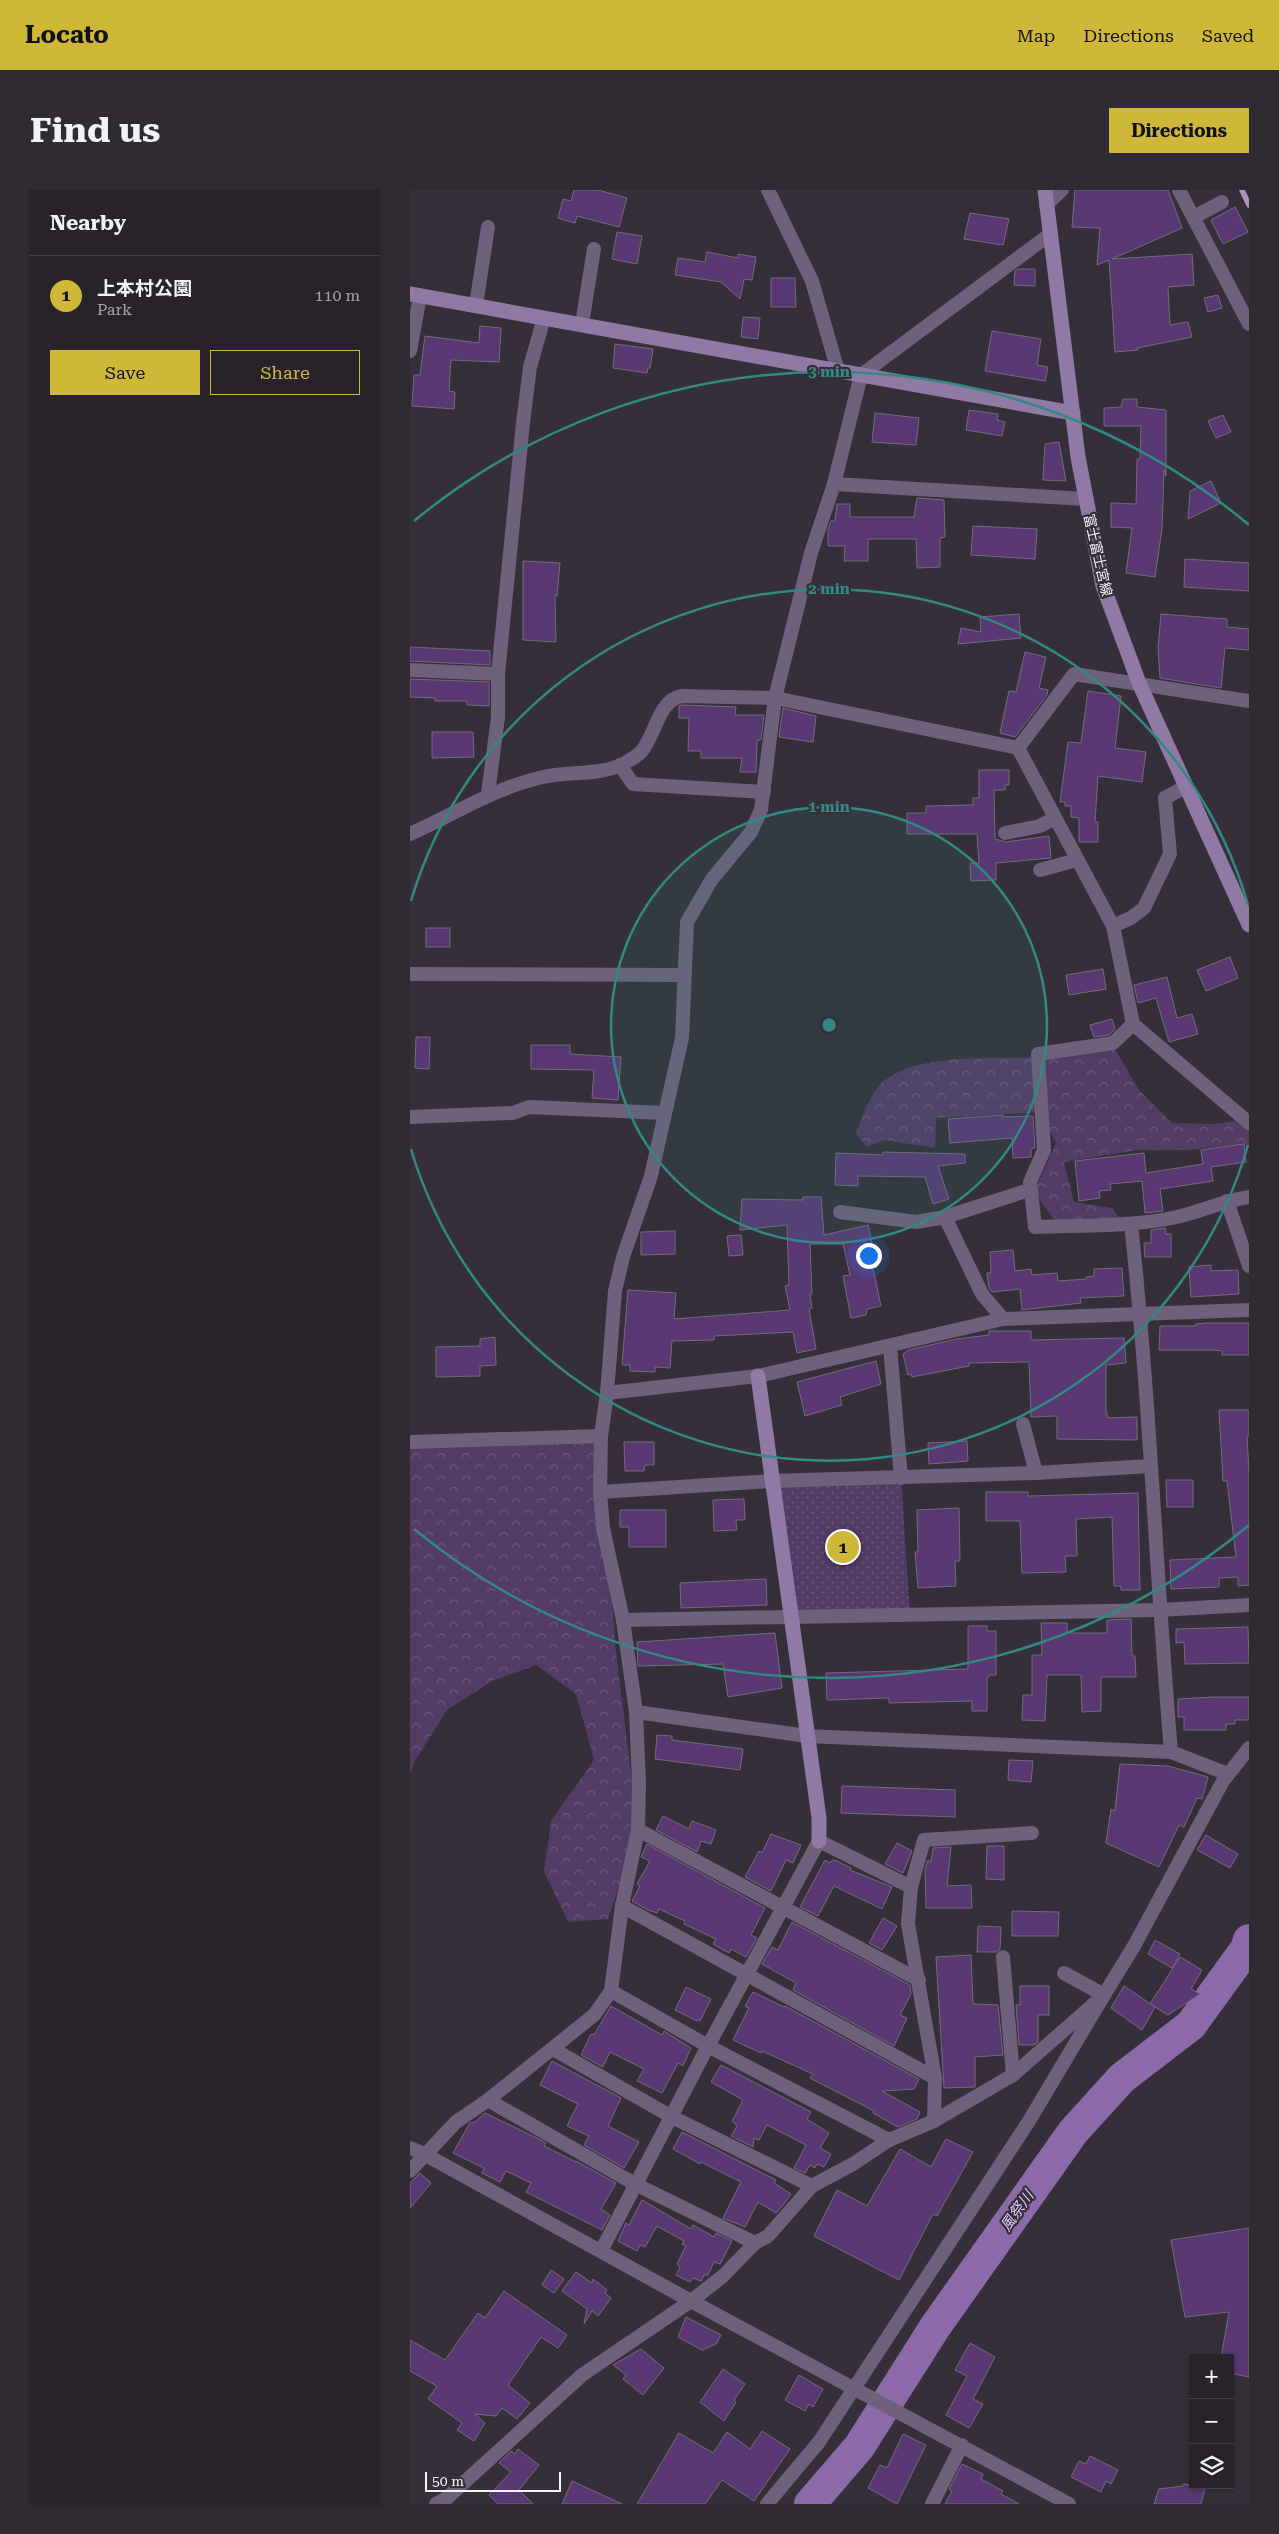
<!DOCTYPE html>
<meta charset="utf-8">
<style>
body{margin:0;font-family:"Roboto Serif","Noto Sans JP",serif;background:#302b33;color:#f1f3f6}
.controls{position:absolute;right:15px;bottom:15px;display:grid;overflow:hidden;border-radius:0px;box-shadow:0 1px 4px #0004}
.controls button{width:45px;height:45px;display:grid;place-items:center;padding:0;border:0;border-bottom:1px solid #444047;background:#28232b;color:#f1f3f6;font:25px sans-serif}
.scale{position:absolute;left:15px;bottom:12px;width:136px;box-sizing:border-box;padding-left:5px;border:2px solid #f7f3fa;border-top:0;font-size:14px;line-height:18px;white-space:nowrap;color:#f7f3fa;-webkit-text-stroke:4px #352f39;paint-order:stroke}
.you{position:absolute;left:458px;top:1065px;width:18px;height:18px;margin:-12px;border:4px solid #fff;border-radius:50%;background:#1a73e8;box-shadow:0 0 0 8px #1a73e833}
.badge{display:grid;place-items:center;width:32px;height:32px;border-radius:50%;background:#cfb837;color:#111;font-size:16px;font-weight:700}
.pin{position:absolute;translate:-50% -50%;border:2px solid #fff;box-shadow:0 1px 5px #0006}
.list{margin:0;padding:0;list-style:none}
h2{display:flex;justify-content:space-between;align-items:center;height:65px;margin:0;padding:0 20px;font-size:21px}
h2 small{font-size:16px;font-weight:400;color:#a5a4a9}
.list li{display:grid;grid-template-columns:32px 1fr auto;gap:15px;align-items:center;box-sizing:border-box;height:80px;padding:0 20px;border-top:1px solid #444047}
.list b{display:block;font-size:19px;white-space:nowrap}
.list p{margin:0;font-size:16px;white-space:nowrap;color:#a5a4a9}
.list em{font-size:16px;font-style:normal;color:#a5a4a9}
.actions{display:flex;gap:10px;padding:15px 20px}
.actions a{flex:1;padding:11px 0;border:1px solid #cfb837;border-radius:0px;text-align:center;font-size:18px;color:#cfb837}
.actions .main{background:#cfb837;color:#111}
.icon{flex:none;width:28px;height:28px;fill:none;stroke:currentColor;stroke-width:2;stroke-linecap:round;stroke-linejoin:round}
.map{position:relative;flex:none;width:839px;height:2314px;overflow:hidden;border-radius:0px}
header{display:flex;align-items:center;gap:30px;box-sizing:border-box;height:70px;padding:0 25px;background:#cfb837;color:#111}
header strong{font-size:24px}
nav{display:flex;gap:28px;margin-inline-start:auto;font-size:18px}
.intro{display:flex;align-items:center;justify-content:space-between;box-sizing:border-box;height:120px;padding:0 30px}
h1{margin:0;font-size:35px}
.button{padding:12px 22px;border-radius:0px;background:#cfb837;color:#111;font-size:18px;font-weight:700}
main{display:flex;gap:30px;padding:0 30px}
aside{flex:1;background:#28232b;border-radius:0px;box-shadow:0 1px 4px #0004}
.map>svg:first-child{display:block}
.forest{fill:url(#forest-crowns)}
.park{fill:url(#park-dots)}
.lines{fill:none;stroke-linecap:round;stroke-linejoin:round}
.stream{stroke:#ac92c1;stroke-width:5.5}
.river{stroke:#8c69a9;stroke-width:32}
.building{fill:#593773;stroke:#726c78}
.street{stroke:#6f607b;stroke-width:14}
.secondary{stroke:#9179a5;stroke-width:15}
.ring{fill:none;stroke:#328983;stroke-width:2.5}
.labels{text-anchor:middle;stroke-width:4.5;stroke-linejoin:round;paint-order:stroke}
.street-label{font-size:14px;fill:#f7f3fa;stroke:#352f39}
.water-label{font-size:15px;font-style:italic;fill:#e5c8fe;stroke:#352f39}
.centre{fill:#328983;stroke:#352f39;stroke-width:2.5}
.ring-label{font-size:15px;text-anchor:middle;font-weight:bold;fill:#328983;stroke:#352f39;stroke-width:4.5;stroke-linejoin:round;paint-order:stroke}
</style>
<header>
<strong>Locato</strong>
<nav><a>Map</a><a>Directions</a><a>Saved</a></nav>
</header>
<div class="intro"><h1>Find us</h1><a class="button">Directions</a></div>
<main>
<aside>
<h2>Nearby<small></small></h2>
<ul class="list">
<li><span class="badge">1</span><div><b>上本村公園</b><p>Park</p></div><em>110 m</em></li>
</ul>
<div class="actions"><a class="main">Save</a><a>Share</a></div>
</aside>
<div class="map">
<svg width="839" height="2314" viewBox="0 0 839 2314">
<defs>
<pattern id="forest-crowns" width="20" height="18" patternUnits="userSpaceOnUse" patternTransform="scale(1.25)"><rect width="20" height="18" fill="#523b64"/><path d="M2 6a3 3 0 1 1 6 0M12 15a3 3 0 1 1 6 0" fill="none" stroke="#6c587b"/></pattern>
<pattern id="park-dots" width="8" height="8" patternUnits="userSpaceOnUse" patternTransform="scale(1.25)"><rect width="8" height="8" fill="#523b64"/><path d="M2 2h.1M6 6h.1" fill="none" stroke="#6c587b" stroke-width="1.8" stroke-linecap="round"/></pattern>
</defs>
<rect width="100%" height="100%" fill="#352f39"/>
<g class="forest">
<path d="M705 859 729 900 762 933 803 934 832 930 839 936V958L834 954 777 960H727L654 972 664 1012 702 1018 711 1030 675 1036 643 1028 624 1002 646 953 630 922 526 928 525 958 475 950 457 957 446 944C453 925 461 899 478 888 515 863 581 870 624 867 651 865 678 861 705 859Z"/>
<path d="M191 1246 205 1454 228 1640 198 1729 158 1732 134 1681 141 1631 184 1570 166 1504 126 1475 82 1491 37 1520 5 1571 0 1584V1258Z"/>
</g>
<path class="park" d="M491 1288 500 1423 382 1425 361 1291Z"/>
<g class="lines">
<path class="stream" d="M832 0 839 15"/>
<path class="river" d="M400 2314 449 2257 525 2137 663 1942 712 1888 781 1835 836 1759 839 1750"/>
</g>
<g class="building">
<path d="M164 0H188L217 8 209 37 167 26 165 33 148 28 153 9 161 11Z"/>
<path d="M665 0H758L772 38 702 69 782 64 784 95 758 97 760 135 778 132 782 147 727 158 728 160 705 162 699 70 687 75 690 38 662 37Z"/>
<path d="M825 17 838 42 813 54 801 30Z"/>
<path d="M560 23 599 29 593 55 554 49Z"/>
<path d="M207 42 232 46 227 74 202 69Z"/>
<path d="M297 62 328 68V64L346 67 342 90 334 89 330 109 311 92 265 85 268 68 295 72Z"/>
<path d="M608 79H625V96L604 95 605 81Z"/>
<path d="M361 88H385L386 117H361Z"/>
<path d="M808 105 812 118 798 122 794 108Z"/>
<path d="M333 127 350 128 348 149 331 147Z"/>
<path d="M70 136 91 138 89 172 41 170 39 201 45 202 44 219 2 216 4 185H10L15 146 69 153Z"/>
<path d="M582 141 631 149 627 175 638 177 635 191 575 181Z"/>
<path d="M205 154 243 159 240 178H238L237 183 203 178Z"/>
<path d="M713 209H727V217L756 220V286L754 280 752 339 745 387 716 383 722 338 701 337V313L726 314 727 269H730L731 236H694V218L711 217Z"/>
<path d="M559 220 588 224 587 230 595 232 592 246 556 240Z"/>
<path d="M465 223 509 228 506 255 462 252Z"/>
<path d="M813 225 821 242 806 248 798 231Z"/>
<path d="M649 252 656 291 633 290 635 254Z"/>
<path d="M801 291 811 313 778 329 780 301Z"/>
<path d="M507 308 534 310 535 347 530 348V377L507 378 506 349H458V371H434L435 356H418V340L421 331H425L427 314H440V327H504Z"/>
<path d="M563 336 627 339 625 369 561 365Z"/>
<path d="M775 369 839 373V401L774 397Z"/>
<path d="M113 371 150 373 147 406 145 405 146 452 113 450Z"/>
<path d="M609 424 611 448 548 454 551 438 571 442 570 427Z"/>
<path d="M751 424 817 429V437L839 439V460L815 458 811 498 750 488 748 458Z"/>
<path d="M0 457 80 461V475L0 471Z"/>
<path d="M615 462 636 467 629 498 638 500 637 505 605 547 590 543 599 501 606 502Z"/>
<path d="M0 489 79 492V516L57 515V511H25V508L0 507Z"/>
<path d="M678 501 711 506 705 558 736 562 732 592 688 586 685 632H688V652H669V628L661 627V616H655V612H650L658 552 671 553Z"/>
<path d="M273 515 326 517 325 525H354L351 550H347L346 582H330L332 568H291V561H278L279 528H269V516Z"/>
<path d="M373 518 406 526 403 552 369 547Z"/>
<path d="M22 542H63L64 567 22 568Z"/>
<path d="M569 580H599V595H595V600H584L585 649 596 652 639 646 641 668 586 673V690L561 691 560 673H569L567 644H497V623H516V616L563 615V608H569Z"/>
<rect x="16" y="738" width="24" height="19"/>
<path d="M820 767 828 788 796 801 787 780Z"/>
<path d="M693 779 696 799 659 805 656 785Z"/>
<path d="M757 787 767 828 782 824 788 844 759 852 746 808 728 813 724 795Z"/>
<path d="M702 829 705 839 699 845 684 847 680 835Z"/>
<path d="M6 847H20L19 879 5 878Z"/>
<path d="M121 855H160V864L211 867 208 910 182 908 184 880 121 879Z"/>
<path d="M593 925V927L623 926 625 958 621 959V967L603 968 602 948 540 953 538 929Z"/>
<path d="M834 954 836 972 801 977 803 991 750 999 753 1021 735 1023 732 991 700 994 701 1000 689 1001 690 1008 669 1011 665 971 734 963 736 983 793 974 791 960Z"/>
<path d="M473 962 555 964V973L528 976 539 1009 523 1014 515 987 448 986V996L425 995 426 963 473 965Z"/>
<path d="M393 1007H411L414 1045 458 1035 467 1077 463 1078 471 1116 457 1119 456 1125 441 1128 433 1086 440 1085 433 1054H400L402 1104 400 1105 402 1118 399 1119 406 1159 387 1163 383 1142 304 1146V1150L262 1151 260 1178 245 1177V1182L220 1181V1175H212L218 1100 266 1103 264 1129 380 1120 375 1096 379 1095 377 1035 330 1040 332 1009 393 1010Z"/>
<path d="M755 1038 756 1044H761V1067H735L734 1053H741V1040Z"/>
<path d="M265 1041V1064L231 1065V1042Z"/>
<path d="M331 1045 333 1065 319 1066 317 1046Z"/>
<path d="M603 1060 605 1081 621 1079 622 1085 647 1083 648 1091 676 1089V1087L684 1086V1079L712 1078 714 1106 670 1108 671 1113 612 1120 610 1099 582 1102 579 1098 577 1083H581L580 1062Z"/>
<path d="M801 1075V1081L828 1080 829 1104 781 1107 779 1077Z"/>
<path d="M797 1133H839V1165H812V1161L803 1160H749L750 1136H786V1134Z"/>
<path d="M579 1141H621V1150L714 1148 716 1173 696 1175V1221L698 1228 727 1227V1250L647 1249V1226L621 1227 619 1172 559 1173V1176L502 1187 501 1184 498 1185 493 1164 498 1160 547 1149 579 1145Z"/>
<path d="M85 1147 86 1175 70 1176V1186L26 1187V1157L70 1156V1149Z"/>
<path d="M466 1171 471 1194 430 1207 432 1215 395 1226 387 1192Z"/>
<path d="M809 1220H839V1246H837L839 1281V1395L828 1396V1387L809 1388V1397L761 1399 760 1370 826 1367 817 1291H813Z"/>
<path d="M557 1251 558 1271 519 1274 518 1253Z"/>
<path d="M214 1252H244V1275H235L234 1281H215Z"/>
<path d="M756 1290H783V1317H757Z"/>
<path d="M576 1302H618V1306L728 1303 730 1400H711V1396H704L702 1327 666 1329 667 1366H655L656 1382 612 1383 610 1331H576Z"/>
<path d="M334 1309 335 1330H326L327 1340 304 1341 303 1310Z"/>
<path d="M549 1318 550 1371H545L546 1396 508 1398 505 1362H508L507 1320Z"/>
<path d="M210 1320H256V1357H219V1337H210Z"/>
<path d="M356 1389 357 1415 271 1418 270 1393Z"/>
<path d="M721 1429 722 1466H725L726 1487H691V1521L672 1522 671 1485H637L635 1531 612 1530 613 1505H622V1465H632L631 1433H657V1443H697V1430Z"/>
<path d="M558 1436H577V1441H586V1485H579L577 1489V1521H562V1511L479 1513V1508L417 1510 416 1483 558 1479Z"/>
<path d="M838 1437 839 1473 775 1474 774 1452 766 1453V1439Z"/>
<path d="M365 1443 372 1498 318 1507 313 1474 228 1476 227 1452Z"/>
<path d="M804 1507H839V1530H825V1534H816V1540H774V1527H768V1509Z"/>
<path d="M247 1545 262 1546V1550L333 1559 330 1580 245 1569Z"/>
<path d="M599 1570 623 1571 621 1592 598 1590Z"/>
<path d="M710 1574 758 1576 798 1587 792 1609 787 1608 774 1637 769 1635 749 1677 696 1653 701 1619 705 1621Z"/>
<path d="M432 1596 545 1600V1627L431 1623Z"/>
<path d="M253 1626 279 1639 282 1631 306 1640 301 1654 291 1651 287 1662 246 1640Z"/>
<path d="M361 1644 391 1655 383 1673 376 1670 361 1701 335 1687 349 1661 352 1663Z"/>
<path d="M796 1645 828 1664 820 1678 787 1660Z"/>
<path d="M487 1653 502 1661 493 1683 475 1674Z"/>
<path d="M237 1654 355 1718 341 1745 347 1748 336 1767 321 1759 319 1763 303 1754 306 1749 274 1734 275 1731 249 1719 247 1723 238 1720 222 1711 230 1696 227 1694 240 1671 231 1667Z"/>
<path d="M577 1656H594V1690L576 1689Z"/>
<path d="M541 1657 537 1696 561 1695 562 1718H516L515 1679 518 1670 521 1672 523 1658Z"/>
<path d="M415 1670 420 1673 422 1670 427 1671 441 1678 440 1680 482 1697 472 1719 424 1696 408 1726 390 1717Z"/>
<path d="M602 1721 649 1722 648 1746H602Z"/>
<path d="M473 1728 487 1736 472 1760 459 1753Z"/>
<path d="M382 1732 500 1795 501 1804 490 1825 497 1828 484 1856 383 1800 386 1793 352 1774 362 1757 368 1760Z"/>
<path d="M568 1736 591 1737 590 1759 586 1762H567Z"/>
<path d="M745 1750 770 1764 762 1778 738 1764Z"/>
<path d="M561 1765 563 1814 588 1815 593 1865 565 1867V1897L534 1898 526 1767Z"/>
<path d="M770 1767 792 1780 781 1799 790 1804 758 1825 740 1814Z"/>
<path d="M610 1796H639V1825H628V1852L624 1855H609L606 1815H610Z"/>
<path d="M714 1796 745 1817 732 1840 701 1818Z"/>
<path d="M276 1797 301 1809 290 1831 288 1829 287 1831 265 1820Z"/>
<path d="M343 1802 374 1817 375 1816 509 1889 504 1899 472 1901 510 1922 507 1929 488 1937 463 1923 464 1921 400 1888 403 1884 352 1861 351 1863 323 1850 339 1818 335 1816Z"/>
<path d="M201 1816 252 1845 254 1841 281 1858 273 1876 268 1873 252 1903 227 1891 234 1879 200 1862 193 1877 171 1865 181 1844 184 1845Z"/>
<path d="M142 1871 211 1908 198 1936 229 1952 214 1978 174 1955 179 1946 157 1936 168 1914 130 1895Z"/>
<path d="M311 1875 401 1922 397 1929 419 1943 410 1958 421 1964 414 1977 407 1974 405 1978 400 1975 395 1983 384 1978 396 1955 357 1935 349 1950 344 1948 343 1957 321 1946 327 1936 322 1931 333 1910 301 1892Z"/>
<path d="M75 1923 131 1950 136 1953 134 1956 166 1972V1971L206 1993 191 2019 200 2025 192 2040 116 2002 121 1993 96 1981 90 1992 72 1983 74 1978 43 1963 60 1933 65 1932Z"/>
<path d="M272 1942 366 1990 364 1993 381 2004 374 2014 366 2023 348 2012 335 2037 313 2028 331 1992 291 1972 290 1974 263 1959Z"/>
<path d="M536 1949 563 1962 527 2026 523 2024 489 2090 404 2046 427 2000 457 2016 490 1959 521 1977Z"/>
<path d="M10 1983 21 1993 0 2018V1993Z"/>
<path d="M232 2010 281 2039 283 2035 304 2047 306 2043 322 2051 310 2074 304 2072 298 2085H294L291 2091 283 2088 280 2092 266 2085 270 2077 267 2074 276 2056 272 2054 274 2051 247 2036 235 2057 230 2055 227 2061 208 2051 216 2033 219 2035Z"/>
<path d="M839 2038V2187L820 2183V2168H811L819 2122 775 2127 761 2050Z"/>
<path d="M141 2080 154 2089 144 2103 132 2095Z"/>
<path d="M166 2082 182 2093 183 2089 197 2100 195 2103 201 2108 188 2126 182 2121 174 2134 177 2119 152 2101Z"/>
<path d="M94 2101 157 2145 148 2158 131 2147 98 2195 120 2213 107 2229 92 2218 86 2226 65 2224 75 2233 64 2251 47 2240 52 2233 18 2209 27 2196 0 2181V2150L35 2170 68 2123 75 2128Z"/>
<path d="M276 2127 311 2145 306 2154 292 2160 268 2147Z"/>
<path d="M560 2153 585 2167 563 2209 573 2214 559 2238 536 2225 557 2186 545 2180Z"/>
<path d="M231 2159 254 2178 233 2205 213 2189 216 2185 203 2175Z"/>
<path d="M313 2179 335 2194 324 2210 326 2212 314 2231 290 2212Z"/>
<path d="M389 2185 413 2199 403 2217 399 2214 395 2221 375 2210Z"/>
<path d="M352 2241 380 2259 344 2311 312 2290 295 2314H227L269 2243 303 2263 317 2242 340 2259Z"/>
<path d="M493 2244 516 2255 487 2314 458 2298 470 2275 477 2278Z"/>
<path d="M108 2259 129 2275 109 2300 123 2314H88L79 2305 101 2282 89 2273 101 2261 105 2264Z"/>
<path d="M680 2266 708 2280 701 2294 696 2291 691 2302 661 2287 669 2271 676 2274Z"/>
<path d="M552 2274 573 2284 571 2289 593 2301 591 2304 609 2314H535L542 2301 539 2299Z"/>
<path d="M162 2291 212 2314H152Z"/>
<path d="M774 2294 795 2299 791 2314H744L749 2299 773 2296Z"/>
</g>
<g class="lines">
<g class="street">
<path d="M358 0 402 91 428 181"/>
<path d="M769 0 839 134"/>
<path d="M636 15 652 0"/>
<path d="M784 27 812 12"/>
<path d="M66 115 78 37"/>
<path d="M172 134 184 59"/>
<path d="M0 161 10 106"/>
<path d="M424 294 675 309"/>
<path d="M0 480 88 484"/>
<path d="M608 558 703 736 721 728 734 718 760 664 755 608 777 596"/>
<path d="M210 575 223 594 354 602"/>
<path d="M78 604 88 527V484L113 233 120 177 134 128"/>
<path d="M595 643 630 636 645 628"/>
<path d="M0 644C45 624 84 598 133 587 158 581 192 586 215 573 220 570 227 566 231 562 246 545 248 510 272 506L365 508 608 558 664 484 839 511"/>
<path d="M630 680 667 670"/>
<path d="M703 736 723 834 839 933"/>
<path d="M0 784 273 785"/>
<path d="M723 834 703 853 628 864 634 960 620 992 625 1037C670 1035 717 1037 762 1028 788 1023 812 1011 839 1007"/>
<path d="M0 927 103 923 119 917 255 923"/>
<path d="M817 1011 839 1076"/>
<path d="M430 1022 506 1032 535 1027 619 1000"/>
<path d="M535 1027 572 1104 593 1129"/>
<path d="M721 1034C740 1209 746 1386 761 1562"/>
<path d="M480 1156 491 1288"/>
<path d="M197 1203 348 1186 593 1129 839 1120"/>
<path d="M613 1234 626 1283"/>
<path d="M0 1252 191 1246"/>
<path d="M190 1302 361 1291 626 1283 740 1276"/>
<path d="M213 1430 749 1420 839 1415"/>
<path d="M226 1522 397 1546 761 1562 818 1584"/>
<path d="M228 1640 509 1790"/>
<path d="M212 1716 525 1888"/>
<path d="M593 1767 603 1885"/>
<path d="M201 1801 298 1856 479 1950"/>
<path d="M143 1859 262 1927 402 1996"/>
<path d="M78 1910 225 1994 345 2053"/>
<path d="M524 1931 525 1888 498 1734 501 1697 514 1650 622 1643"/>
<path d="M0 1958 14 1964 281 2111 659 2314"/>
<path d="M0 1981 46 1932 78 1910 184 1825 201 1801 212 1716 228 1640 229 1594 226 1522 213 1430 193 1338 190 1302 191 1246 197 1203 205 1101 213 1067 241 986 272 848 277 732 302 689 341 642 351 620 365 508 401 363 424 294 451 185 639 45"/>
<path d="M191 2061 298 1856 409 1651 501 1697"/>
<path d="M26 2314 37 2308 172 2185 281 2111 313 2086 345 2053 358 2046 402 1996 443 1974 479 1950 524 1931 603 1885 694 1805 724 1756 813 1591 839 1558"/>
<path d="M357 2314 409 2252 619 1931 694 1805 654 1783"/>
<path d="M522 2314 552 2255"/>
</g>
<g class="secondary">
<path d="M635 0 668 267 693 396 729 493 839 735"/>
<path d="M0 104 663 223"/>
<path d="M348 1186 409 1628V1651"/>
</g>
</g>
<circle cx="419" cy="835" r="218" fill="#328983" fill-opacity=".12"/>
<g class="ring">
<circle cx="419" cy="835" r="218"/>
<path d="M838 955A436 436 0 0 1 1 959M1 711A436 436 0 0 1 838 715"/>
<path d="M839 1335A653 653 0 0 1 4 1339M4 331A653 653 0 0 1 839 335"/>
</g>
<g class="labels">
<g class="street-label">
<text transform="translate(688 365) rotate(77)" y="5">富士富士宮線</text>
</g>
<g class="water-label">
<text transform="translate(607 2021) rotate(-55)" y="5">風祭川</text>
</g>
</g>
<circle cx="419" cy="835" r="8" class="centre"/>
<g class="ring-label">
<text x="419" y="187">3 min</text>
<text x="419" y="404">2 min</text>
<text x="419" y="622">1 min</text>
</g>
</svg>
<div class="controls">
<button>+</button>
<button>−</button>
<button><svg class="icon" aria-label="layers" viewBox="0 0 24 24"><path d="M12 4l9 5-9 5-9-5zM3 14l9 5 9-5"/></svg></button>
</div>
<div class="scale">50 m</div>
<div class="you"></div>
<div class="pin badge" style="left:433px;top:1357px">1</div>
</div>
</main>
